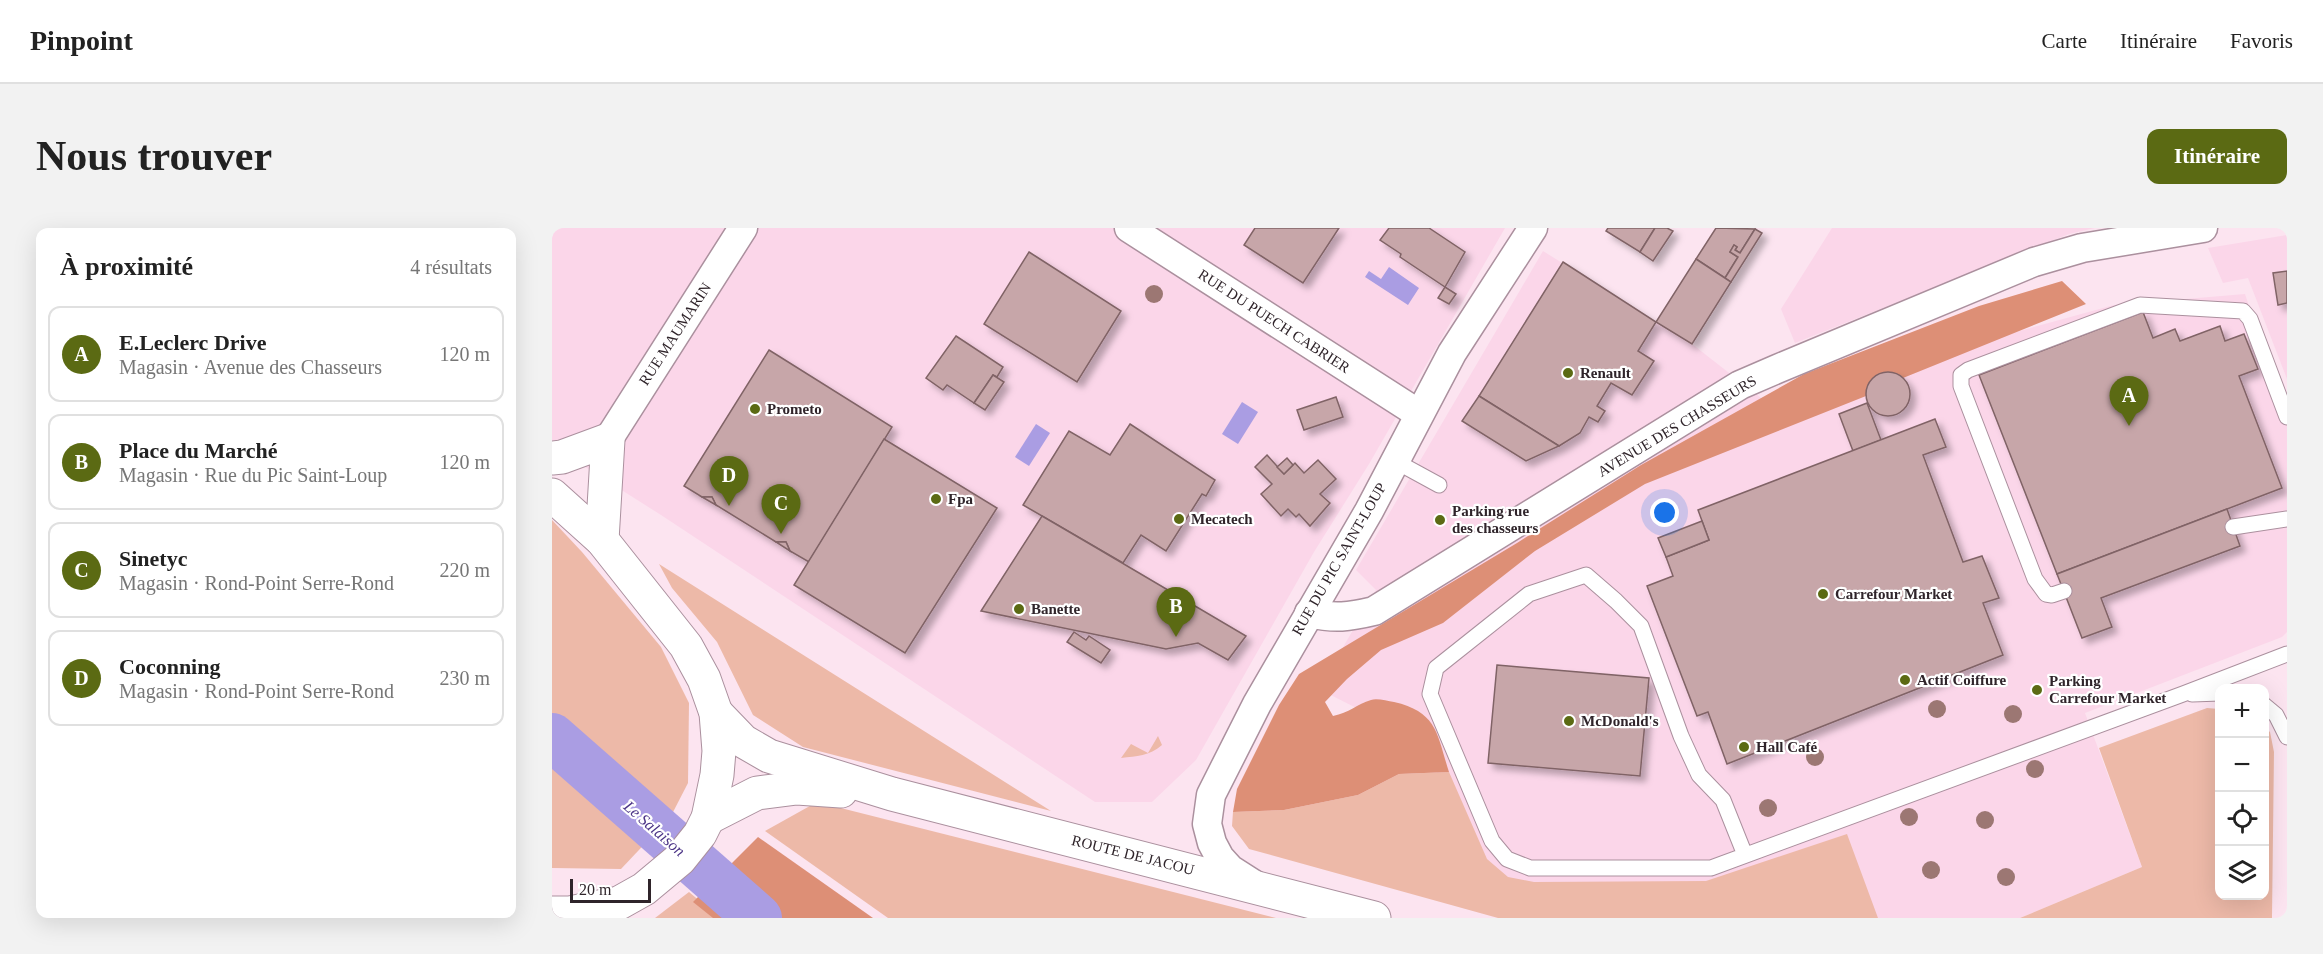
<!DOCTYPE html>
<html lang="fr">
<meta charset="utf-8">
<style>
body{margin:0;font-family:Georgia,serif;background:#f2f2f2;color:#222}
.controls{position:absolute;right:18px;bottom:18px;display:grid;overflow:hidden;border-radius:12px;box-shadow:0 6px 24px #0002}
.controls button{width:54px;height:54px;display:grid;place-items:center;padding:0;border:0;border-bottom:2px solid #e0e0e0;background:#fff;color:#222;font:30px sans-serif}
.scale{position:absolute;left:18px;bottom:15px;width:81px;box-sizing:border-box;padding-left:6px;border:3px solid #2f242a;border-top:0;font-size:16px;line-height:21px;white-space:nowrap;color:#2f242a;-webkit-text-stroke:4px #fff;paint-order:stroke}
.you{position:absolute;left:1113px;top:285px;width:21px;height:21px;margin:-15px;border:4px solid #fff;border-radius:50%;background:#1a73e8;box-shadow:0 0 0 9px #1a73e833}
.badge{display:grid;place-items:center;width:39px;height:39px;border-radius:50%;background:#5b6a13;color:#fff;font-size:20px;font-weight:700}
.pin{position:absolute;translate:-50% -50px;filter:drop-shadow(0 2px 3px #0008)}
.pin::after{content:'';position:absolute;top:32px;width:21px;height:18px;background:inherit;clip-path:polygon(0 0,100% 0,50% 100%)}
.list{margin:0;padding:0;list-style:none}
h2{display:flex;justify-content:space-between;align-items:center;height:78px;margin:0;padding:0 24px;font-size:26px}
h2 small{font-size:20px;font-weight:400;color:#767676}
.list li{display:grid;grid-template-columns:39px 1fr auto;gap:18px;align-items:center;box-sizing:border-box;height:96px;margin:0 12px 12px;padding:0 12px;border:2px solid #e0e0e0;border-radius:12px}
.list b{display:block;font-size:22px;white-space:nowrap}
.list p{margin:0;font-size:20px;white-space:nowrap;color:#767676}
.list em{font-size:20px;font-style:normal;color:#767676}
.icon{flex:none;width:33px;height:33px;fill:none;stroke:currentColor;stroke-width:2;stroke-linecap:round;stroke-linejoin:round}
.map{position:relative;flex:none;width:1735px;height:690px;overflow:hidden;border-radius:12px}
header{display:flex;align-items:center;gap:36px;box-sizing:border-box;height:84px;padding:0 30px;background:#fff;border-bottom:2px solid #e0e0e0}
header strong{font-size:28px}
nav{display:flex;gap:33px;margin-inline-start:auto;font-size:21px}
.intro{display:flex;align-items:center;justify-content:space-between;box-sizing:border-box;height:144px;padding:0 36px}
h1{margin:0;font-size:42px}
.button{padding:15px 27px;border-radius:12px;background:#5b6a13;color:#fff;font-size:21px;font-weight:700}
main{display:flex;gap:36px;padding:0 36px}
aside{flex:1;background:#fff;border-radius:12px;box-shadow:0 6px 24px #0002}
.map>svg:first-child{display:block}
.built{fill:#fbd6e9}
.green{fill:#edb9a8}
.forest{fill:#dd8f76}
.water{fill:#aa9de3}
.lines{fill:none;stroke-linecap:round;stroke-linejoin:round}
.river{stroke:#aa9de3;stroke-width:48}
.building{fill:#c7a6a9;stroke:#806366;stroke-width:1.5;filter:url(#shadow)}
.lane-casing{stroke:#ab909e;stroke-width:17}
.street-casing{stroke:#ab909e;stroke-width:31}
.secondary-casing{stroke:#ab909e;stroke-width:35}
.primary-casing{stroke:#ab909e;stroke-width:35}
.lane{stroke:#fff;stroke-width:15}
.street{stroke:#fff;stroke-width:28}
.secondary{stroke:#fff;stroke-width:33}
.primary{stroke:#fff;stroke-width:33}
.tree{fill:#9c7773}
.poi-dot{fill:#5b6a13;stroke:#fff;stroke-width:2}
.labels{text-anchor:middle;stroke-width:4.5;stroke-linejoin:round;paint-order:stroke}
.street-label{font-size:15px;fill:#2f242a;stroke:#fff}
.poi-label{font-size:15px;font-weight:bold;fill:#2f242a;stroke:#fff;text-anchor:start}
.water-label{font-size:16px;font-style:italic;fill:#4c3587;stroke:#fff}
</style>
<header>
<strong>Pinpoint</strong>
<nav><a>Carte</a><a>Itinéraire</a><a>Favoris</a></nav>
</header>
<div class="intro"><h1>Nous trouver</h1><a class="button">Itinéraire</a></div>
<main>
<aside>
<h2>À proximité<small>4 résultats</small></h2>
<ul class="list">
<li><span class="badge">A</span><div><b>E.Leclerc Drive</b><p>Magasin · Avenue des Chasseurs</p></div><em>120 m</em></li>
<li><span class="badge">B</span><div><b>Place du Marché</b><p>Magasin · Rue du Pic Saint-Loup</p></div><em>120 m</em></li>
<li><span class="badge">C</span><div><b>Sinetyc</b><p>Magasin · Rond-Point Serre-Rond</p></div><em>220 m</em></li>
<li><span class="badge">D</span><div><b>Coconning</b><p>Magasin · Rond-Point Serre-Rond</p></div><em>230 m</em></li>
</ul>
</aside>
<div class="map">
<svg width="1735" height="690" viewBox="0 0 1735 690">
<defs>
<filter id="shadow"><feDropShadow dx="5.5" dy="5.5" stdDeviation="3" flood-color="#0004"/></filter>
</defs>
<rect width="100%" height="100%" fill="#fce4f0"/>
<g class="built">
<path d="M0 0H953L817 236 762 324 644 532 600 574H543L109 287 0 218Z"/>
<path d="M1280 0H1543L1517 6 1243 115 1229 81Z"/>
<path d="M1735 7V151L1696 50 1671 55 1656 20Z"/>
<path d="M991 23 1140 116 1213 173 1562 77 1693 66 1735 191V404L1730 409 1533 485 1590 639 1468 690H1325L1157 662 983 667 927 638 871 514 767 461 824 362 804 342Z"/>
</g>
<g class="green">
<path d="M0 292 30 324 109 419 137 475 136 555 119 588 69 641 0 640Z"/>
<path d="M107 336 499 583 251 519 201 487 165 414 120 360Z"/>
<path d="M1655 480 1667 481 1668 668H1712L1713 500 1718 504 1722 524 1720 690H1468L1590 639 1547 520Z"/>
<path d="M606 508 610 517C597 528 585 528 569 530L579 516 596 525Z"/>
<path d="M897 544 935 631 956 649 982 654 1154 653 1295 606 1326 690H946L697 621 680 598 681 584 732 582 806 567 847 546Z"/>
<path d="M265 574 724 690H336L213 603Z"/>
<path d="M137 664 168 690H103Z"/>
</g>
<g class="forest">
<path d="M1510 53 1534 76 1351 150C1334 137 1315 148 1314 168L1093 256 983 323 891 395 829 422 795 451 773 474 781 488C797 485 805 476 819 472 825 470 835 473 842 474 886 484 885 507 897 544L847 546 806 567 732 582 681 584 685 561 727 477 747 446 965 315 1089 237 1252 146 1427 78Z"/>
<path d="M206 609 321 690H161L141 674Z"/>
</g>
<g class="water">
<path d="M837 39 867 60 856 77 813 49 817 43 829 51Z"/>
<path d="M690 174 706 184 686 216 670 206Z"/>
<path d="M484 196 498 205 477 238 463 229Z"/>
</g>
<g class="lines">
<path class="river" d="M0 509 206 690"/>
</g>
<g class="building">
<path d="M703 0H787L751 55 692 17Z"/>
<path d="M837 0H877L913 24 893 59 848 29 849 26 828 12Z"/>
<path d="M1056 0H1103L1088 24 1054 3Z"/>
<path d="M1103 0H1115L1121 3 1101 33 1088 24Z"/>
<path d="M1164 0 1203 1 1188 25 1183 22 1185 19 1182 17 1178 24 1186 29 1173 50 1144 31Z"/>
<path d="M1203 1 1210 5 1179 54 1173 50 1186 29 1178 24 1182 17 1185 19 1183 22 1188 25Z"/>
<path d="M477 24 569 83 525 154 432 96Z"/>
<path d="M1144 31 1179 54 1140 116 1104 94Z"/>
<path d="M1011 34 1104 94 1086 123 1102 133 1080 167 1059 155 1045 178 1053 183 1046 194 1037 189 1028 205 1007 218 927 168Z"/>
<path d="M1735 43V75L1726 77 1721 45Z"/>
<path d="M893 59 904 66 897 76 886 70Z"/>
<path d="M1591 84 1601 110 1623 101 1628 113 1668 98 1673 113 1692 106 1706 141 1687 148 1730 260 1505 346 1427 147Z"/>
<path d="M404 108 451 139 445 149 441 147 422 175 395 157 391 162 374 150Z"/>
<path d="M217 122 340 199 257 334 238 323 234 314H224L164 277 160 269H150L132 258Z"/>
<circle cx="1336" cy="166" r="22"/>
<path d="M441 147 452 154 433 182 422 175Z"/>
<path d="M927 168 1007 218 974 233 910 193Z"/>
<path d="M784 169 791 189 752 202 745 182Z"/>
<path d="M1315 175 1329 212 1301 223 1287 186Z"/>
<path d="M1383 191 1394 219 1371 227 1411 334 1430 328 1447 370 1431 375 1451 427 1175 536 1156 484 1145 488 1095 358 1121 348 1114 329 1157 312 1146 282Z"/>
<path d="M578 196 663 252 654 268 650 266 614 323 589 307 571 335 471 277 517 203 558 227Z"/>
<path d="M332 211 445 280 353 425 242 357Z"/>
<path d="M715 227 732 246 743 235 752 245 766 232 784 251 768 266 778 275 758 298 747 286 744 289 736 281 729 288 709 266 720 256 703 239Z"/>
<path d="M735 230 741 237 732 246 725 239Z"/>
<path d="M150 269H160L164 277Z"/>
<path d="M1675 281 1688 318 1549 370 1560 399 1530 410 1505 346Z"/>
<path d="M490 288 543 319 694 408 676 432 646 415 614 421 429 383Z"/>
<path d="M1150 293 1157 312 1114 329 1106 310Z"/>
<path d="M224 314H234L238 323Z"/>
<path d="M522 404 534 412 537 408 558 422 549 435 515 414Z"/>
<path d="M945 437 1097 450 1088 548 936 535Z"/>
</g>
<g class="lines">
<defs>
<g id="lane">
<path d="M843 233 887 257"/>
<path d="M1681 299 1735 291"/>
<path d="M1512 363 1500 367 1494 366 1483 351 1409 158V147L1416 142 1588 77 1691 83 1698 91 1735 189"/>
<path d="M1640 466 1668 465"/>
<path d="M1712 477 1724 487 1735 509"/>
<path d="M1193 627 1171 572 1147 547 1129 508 1089 398 1064 373 1034 347 977 366 884 440 878 466 940 613 955 631 978 640H1159L1631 466 1735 426"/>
</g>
<g id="street">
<path d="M577 0 867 186"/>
<path d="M56 212 191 0"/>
<path d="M757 385C783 391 797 389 822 383L1188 157 1225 141 1482 34 1530 20 1651 0"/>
<path d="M703 657 678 641 668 630 660 615 655 596 659 567 705 476 817 283 900 125 981 0"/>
</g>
<path id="secondary" d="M0 230 10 229 56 212 50 312"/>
<g id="primary">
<path d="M0 267 50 312 134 418 152 451 164 485 167 523 165 547 156 590 148 606 128 631 92 661 67 675 18 685H0"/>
<path d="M164 485 191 513 217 528 340 566 822 690"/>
<path d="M156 590 205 565 245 560 289 563"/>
</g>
</defs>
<use href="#lane" class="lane-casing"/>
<use href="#street" class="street-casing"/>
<use href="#secondary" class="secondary-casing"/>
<use href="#primary" class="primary-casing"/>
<use href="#lane" class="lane"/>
<use href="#street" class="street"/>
<use href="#secondary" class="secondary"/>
<use href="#primary" class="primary"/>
</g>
<g class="tree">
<circle cx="602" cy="66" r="9"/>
<circle cx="1385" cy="481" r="9"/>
<circle cx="1461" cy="486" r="9"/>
<circle cx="1263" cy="529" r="9"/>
<circle cx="1483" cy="541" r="9"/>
<circle cx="1216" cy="580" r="9"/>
<circle cx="1357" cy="589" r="9"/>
<circle cx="1433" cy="592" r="9"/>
<circle cx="1379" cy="642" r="9"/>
<circle cx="1454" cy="649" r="9"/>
</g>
<g class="poi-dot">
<circle cx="1016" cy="145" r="6"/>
<circle cx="203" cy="181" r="6"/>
<circle cx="384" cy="271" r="6"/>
<circle cx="627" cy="291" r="6"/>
<circle cx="888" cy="292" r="6"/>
<circle cx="1271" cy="366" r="6"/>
<circle cx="467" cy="381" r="6"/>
<circle cx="1353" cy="452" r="6"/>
<circle cx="1485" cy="462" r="6"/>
<circle cx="1017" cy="493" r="6"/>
<circle cx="1192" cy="519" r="6"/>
</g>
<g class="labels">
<g class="street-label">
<text transform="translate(722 93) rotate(33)" y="5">RUE DU PUECH CABRIER</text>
<text transform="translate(123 106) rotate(-57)" y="5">RUE MAUMARIN</text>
<text transform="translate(1125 198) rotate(-31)" y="5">AVENUE DES CHASSEURS</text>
<text transform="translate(787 331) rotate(-60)" y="5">RUE DU PIC SAINT-LOUP</text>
<text transform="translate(581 627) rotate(14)" y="5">ROUTE DE JACOU</text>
</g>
<g class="poi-label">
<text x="1028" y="150">Renault</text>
<text x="215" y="186">Prometo</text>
<text x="396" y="276">Fpa</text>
<text x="900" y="288">Parking rue<tspan x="900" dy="17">des chasseurs</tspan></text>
<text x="639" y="296">Mecatech</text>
<text x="1283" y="371">Carrefour Market</text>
<text x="479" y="386">Banette</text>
<text x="1365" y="457">Actif Coiffure</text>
<text x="1497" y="458">Parking<tspan x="1497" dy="17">Carrefour Market</tspan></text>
<text x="1029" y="498">McDonald's</text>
<text x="1204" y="524">Hall Café</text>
</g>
<g class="water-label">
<text transform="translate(103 600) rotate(41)" y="6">Le Salaison</text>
</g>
</g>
</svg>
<div class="controls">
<button>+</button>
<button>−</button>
<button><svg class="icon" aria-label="locate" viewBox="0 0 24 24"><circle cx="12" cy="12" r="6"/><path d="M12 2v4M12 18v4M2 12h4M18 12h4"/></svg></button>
<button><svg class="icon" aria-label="layers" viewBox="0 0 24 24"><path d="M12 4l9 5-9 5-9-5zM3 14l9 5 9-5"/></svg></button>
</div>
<div class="scale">20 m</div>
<div class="you"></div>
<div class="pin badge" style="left:1577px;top:198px">A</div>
<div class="pin badge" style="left:624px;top:409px">B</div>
<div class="pin badge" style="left:229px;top:306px">C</div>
<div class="pin badge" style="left:177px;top:278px">D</div>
</div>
</main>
